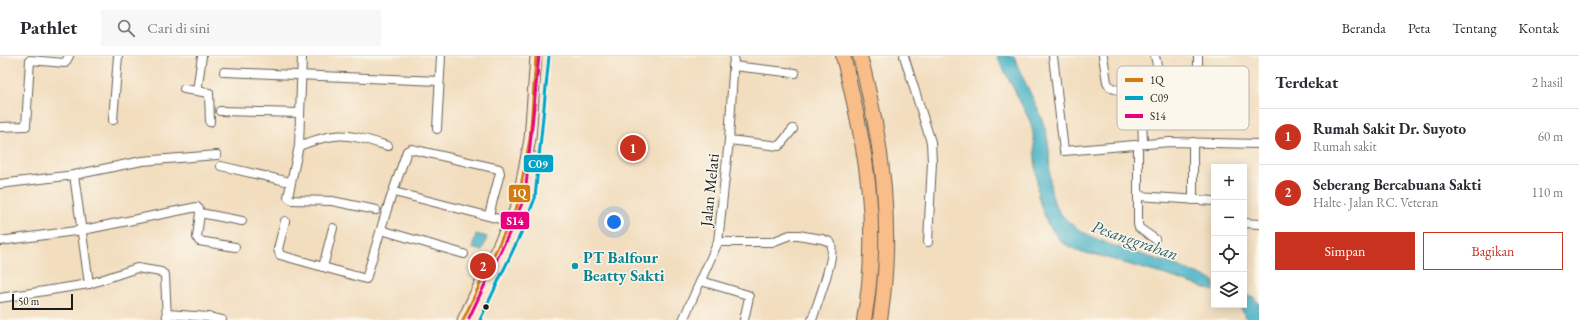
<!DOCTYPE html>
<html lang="id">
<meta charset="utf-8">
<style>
body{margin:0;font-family:"EB Garamond",serif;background:#f7f7f7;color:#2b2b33}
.controls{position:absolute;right:12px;bottom:12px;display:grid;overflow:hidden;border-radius:0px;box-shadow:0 2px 10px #0003}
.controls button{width:36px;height:36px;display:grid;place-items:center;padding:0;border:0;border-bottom:1px solid #e1e1e2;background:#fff;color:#2b2b33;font:20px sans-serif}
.scale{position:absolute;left:12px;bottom:10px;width:61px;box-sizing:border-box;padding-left:4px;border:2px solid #1c1c1c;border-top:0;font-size:11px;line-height:14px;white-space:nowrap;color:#1c1c1c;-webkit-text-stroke:3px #fbf7ec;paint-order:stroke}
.you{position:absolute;left:614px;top:166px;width:14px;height:14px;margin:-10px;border:3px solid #fff;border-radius:50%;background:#1a73e8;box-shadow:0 0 0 6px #1a73e833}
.badge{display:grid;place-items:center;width:26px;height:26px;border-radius:50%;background:#c8321e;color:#fff;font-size:13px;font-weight:700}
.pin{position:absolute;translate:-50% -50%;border:2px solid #fff;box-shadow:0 1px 4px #0006}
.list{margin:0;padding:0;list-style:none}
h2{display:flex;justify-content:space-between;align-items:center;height:52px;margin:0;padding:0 16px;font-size:17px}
h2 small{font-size:13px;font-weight:400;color:#7c7c81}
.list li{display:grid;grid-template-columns:26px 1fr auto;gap:12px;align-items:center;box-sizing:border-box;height:56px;padding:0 16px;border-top:1px solid #e1e1e2}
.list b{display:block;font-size:15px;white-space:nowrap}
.list p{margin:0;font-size:13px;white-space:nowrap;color:#7c7c81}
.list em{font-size:13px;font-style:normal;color:#7c7c81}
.actions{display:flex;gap:8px;padding:12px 16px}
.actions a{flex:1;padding:9px 0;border:1px solid #c8321e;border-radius:0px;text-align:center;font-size:14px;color:#c8321e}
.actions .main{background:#c8321e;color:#fff}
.icon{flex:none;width:22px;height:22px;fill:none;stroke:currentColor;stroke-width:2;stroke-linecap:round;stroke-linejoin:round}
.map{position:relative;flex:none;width:1259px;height:264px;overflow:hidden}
header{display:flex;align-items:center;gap:24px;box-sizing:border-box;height:56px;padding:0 20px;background:#fff;border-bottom:1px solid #e1e1e2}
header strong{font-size:19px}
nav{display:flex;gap:22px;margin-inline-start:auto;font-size:14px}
.search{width:280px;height:36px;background:#f7f7f7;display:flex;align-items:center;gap:10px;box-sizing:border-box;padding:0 14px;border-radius:0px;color:#7c7c81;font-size:15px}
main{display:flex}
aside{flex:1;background:#fff}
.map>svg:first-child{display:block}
.water{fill:#48b2c6;stroke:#326771}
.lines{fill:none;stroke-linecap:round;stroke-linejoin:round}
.minor-casing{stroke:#676055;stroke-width:10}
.secondary-casing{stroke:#676055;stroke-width:13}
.motorway-casing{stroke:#676055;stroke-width:16}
.minor{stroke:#fff;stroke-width:8}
.secondary{stroke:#fce5d0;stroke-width:11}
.motorway{stroke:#f8bd89;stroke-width:14}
.bus-1-casing{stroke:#fbf7ec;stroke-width:6}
.bus-2-casing{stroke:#fbf7ec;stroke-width:6}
.bus-3-casing{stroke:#fbf7ec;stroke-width:6}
.bus-1{stroke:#d27c12;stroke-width:3}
.bus-2{stroke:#01a2c5;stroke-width:3}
.bus-3{stroke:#e5007d;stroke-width:3}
.culture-dot{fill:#0f9aa8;stroke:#fbf7ec;stroke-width:1.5}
.bus-dot{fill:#1c1c1c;stroke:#fbf7ec;stroke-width:1.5}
.labels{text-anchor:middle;stroke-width:3;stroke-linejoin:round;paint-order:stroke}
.street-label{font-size:16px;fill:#1c1c1c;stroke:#fbf7ec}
.culture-label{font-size:16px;font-weight:bold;fill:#0d838f;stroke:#fbf7ec;text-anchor:start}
.water-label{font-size:17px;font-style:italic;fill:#306068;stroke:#fbf7ec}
.key{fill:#fbf7ec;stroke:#b8b5ae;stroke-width:1}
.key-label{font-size:11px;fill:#1c1c1c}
.line-badge{stroke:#fbf7ec;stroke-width:1.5}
.badge-label{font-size:11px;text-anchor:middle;font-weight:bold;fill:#fff}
</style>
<header>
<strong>Pathlet</strong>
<div class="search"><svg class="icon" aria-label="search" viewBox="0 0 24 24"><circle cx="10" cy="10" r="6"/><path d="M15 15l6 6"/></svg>Cari di sini</div>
<nav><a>Beranda</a><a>Peta</a><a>Tentang</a><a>Kontak</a></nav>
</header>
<main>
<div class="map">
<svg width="1259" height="264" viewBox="0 0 1259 264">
<rect width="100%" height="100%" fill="#fbf7ec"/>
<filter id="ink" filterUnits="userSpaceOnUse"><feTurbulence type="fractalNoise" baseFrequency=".025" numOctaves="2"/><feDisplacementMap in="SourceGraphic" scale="8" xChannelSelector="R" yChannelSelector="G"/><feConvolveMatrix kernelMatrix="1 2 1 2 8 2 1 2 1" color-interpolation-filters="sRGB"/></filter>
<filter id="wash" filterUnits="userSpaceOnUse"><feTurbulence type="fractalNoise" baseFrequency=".012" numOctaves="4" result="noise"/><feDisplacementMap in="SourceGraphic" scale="16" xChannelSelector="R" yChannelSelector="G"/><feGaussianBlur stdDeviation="0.9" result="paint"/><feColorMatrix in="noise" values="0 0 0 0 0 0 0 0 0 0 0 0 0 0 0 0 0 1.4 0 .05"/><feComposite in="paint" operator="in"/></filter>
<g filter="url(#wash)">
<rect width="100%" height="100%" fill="#f2ddbe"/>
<g class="water">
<path d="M997 0H1014C1025 32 1046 59 1049 94 1051 115 1046 141 1062 159 1086 187 1138 196 1172 208 1186 213 1200 219 1214 225V235L1172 221 1097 199 1082 197 1061 186 1047 167 1038 141 1033 77 1030 65Z"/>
<path d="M476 178 487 181 482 195 472 192Z"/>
<path d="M1244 238 1254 242 1259 247V264H1247L1242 254 1237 249H1244Z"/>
</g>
</g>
<g filter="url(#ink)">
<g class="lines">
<defs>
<g id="minor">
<path d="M302 0 299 90 288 141 292 144 332 145 376 154"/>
<path d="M904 0 931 86 932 106 928 186"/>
<path d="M1053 0 1064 95 1170 86 1259 88"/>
<path d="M1103 0 1107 26 1110 31C1122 38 1145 34 1157 27L1159 18 1155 0"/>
<path d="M1198 0V26"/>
<path d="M733 10 795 17"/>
<path d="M224 16 439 25"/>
<path d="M184 33 209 37 210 66"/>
<path d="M1141 33 1143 88"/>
<path d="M197 35 202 0"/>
<path d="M220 55 300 57"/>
<path d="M113 64 118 0"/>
<path d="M0 71 26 70 30 4 65 7 69 0"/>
<path d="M437 73 441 0"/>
<path d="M729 84 779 90 793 73"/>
<path d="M1138 89V168L1139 172 1155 183"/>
<path d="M299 90C339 74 348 78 388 90"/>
<path d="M221 110 290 126"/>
<path d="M74 119 89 228"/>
<path d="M0 128 74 119 142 105 217 99"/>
<path d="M394 136 511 166"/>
<path d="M1138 140 1214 145"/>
<path d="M1193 144V86"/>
<path d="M200 157 242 165"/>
<path d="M285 165 278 193 280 199 366 223 387 153 407 95 411 93 499 113 500 117 489 159"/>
<path d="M1244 167 1259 168"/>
<path d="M381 174 464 198"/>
<path d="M0 185 83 174 197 151 199 153 200 157 197 181 199 185 235 191"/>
<path d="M718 186H772L790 179H798L822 183 830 186C838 195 816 251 812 264"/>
<path d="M323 211 333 172"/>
<path d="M701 225 748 239 749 241 744 264"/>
<path d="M0 242 89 228 137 212 161 216 165 219 167 264"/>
<path d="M167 258 208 261 222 264"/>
<path d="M683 264 718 186 729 84 734 0"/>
</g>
<g id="secondary">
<path d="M463 264 517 150 530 83 536 0"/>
<path d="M474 264 518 171 530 141 535 102"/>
</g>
<g id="motorway">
<path d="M843 0C866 91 881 171 864 264"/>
<path d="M860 0C883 88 894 174 880 264"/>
</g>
</defs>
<use href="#minor" class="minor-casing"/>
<use href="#secondary" class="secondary-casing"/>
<use href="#motorway" class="motorway-casing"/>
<use href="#minor" class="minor"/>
<use href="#secondary" class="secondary"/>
<use href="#motorway" class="motorway"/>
<defs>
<path id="bus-1" d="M463 264 517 150 530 83 536 0"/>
<path id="bus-2" d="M480 264 523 173 535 142 549 0"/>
<path id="bus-3" d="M469 262 513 169 525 140 539 0"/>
</defs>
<use href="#bus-1" class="bus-1-casing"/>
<use href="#bus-2" class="bus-2-casing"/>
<use href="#bus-3" class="bus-3-casing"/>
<use href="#bus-1" class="bus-1"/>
<use href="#bus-2" class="bus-2"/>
<use href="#bus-3" class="bus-3"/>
</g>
</g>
<circle class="culture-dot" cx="575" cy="210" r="4"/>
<circle class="bus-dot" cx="486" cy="251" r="3.5"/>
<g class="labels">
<g class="street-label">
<text transform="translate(709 134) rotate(-84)" y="6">Jalan Melati</text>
</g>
<g class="culture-label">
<text x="583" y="207">PT Balfour<tspan x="583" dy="18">Beatty Sakti</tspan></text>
</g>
<g class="water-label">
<text transform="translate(1135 184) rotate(19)" y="6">Pesanggrahan</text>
</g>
</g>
<rect x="1117" y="10" width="132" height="64" rx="6" class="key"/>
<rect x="1125" y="22" width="18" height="4" fill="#d27c12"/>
<rect x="1125" y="40" width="18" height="4" fill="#01a2c5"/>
<rect x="1125" y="58" width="18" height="4" fill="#e5007d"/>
<g class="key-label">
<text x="1150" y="28">1Q</text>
<text x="1150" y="46">C09</text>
<text x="1150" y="64">S14</text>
</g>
<g class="line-badge">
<rect x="523" y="98" width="31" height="19" rx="4" fill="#01a2c5"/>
<rect x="508" y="128" width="23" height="19" rx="4" fill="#d27c12"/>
<rect x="500" y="155" width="30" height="19" rx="4" fill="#e5007d"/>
</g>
<g class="badge-label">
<text x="538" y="112">C09</text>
<text x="519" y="141">1Q</text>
<text x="515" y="169">S14</text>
</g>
</svg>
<div class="controls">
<button>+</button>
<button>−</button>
<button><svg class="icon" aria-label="locate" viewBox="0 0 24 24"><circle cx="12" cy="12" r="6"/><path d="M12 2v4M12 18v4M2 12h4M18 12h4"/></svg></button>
<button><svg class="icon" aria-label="layers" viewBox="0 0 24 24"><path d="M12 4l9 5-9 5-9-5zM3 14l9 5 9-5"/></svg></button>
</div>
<div class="scale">50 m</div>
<div class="you"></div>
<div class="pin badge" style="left:633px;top:92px">1</div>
<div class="pin badge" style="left:483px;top:210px">2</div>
</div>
<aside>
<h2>Terdekat<small>2 hasil</small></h2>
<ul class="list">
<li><span class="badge">1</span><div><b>Rumah Sakit Dr. Suyoto</b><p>Rumah sakit</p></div><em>60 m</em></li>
<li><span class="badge">2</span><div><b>Seberang Bercabuana Sakti</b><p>Halte · Jalan RC. Veteran</p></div><em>110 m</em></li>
</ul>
<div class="actions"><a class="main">Simpan</a><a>Bagikan</a></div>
</aside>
</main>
